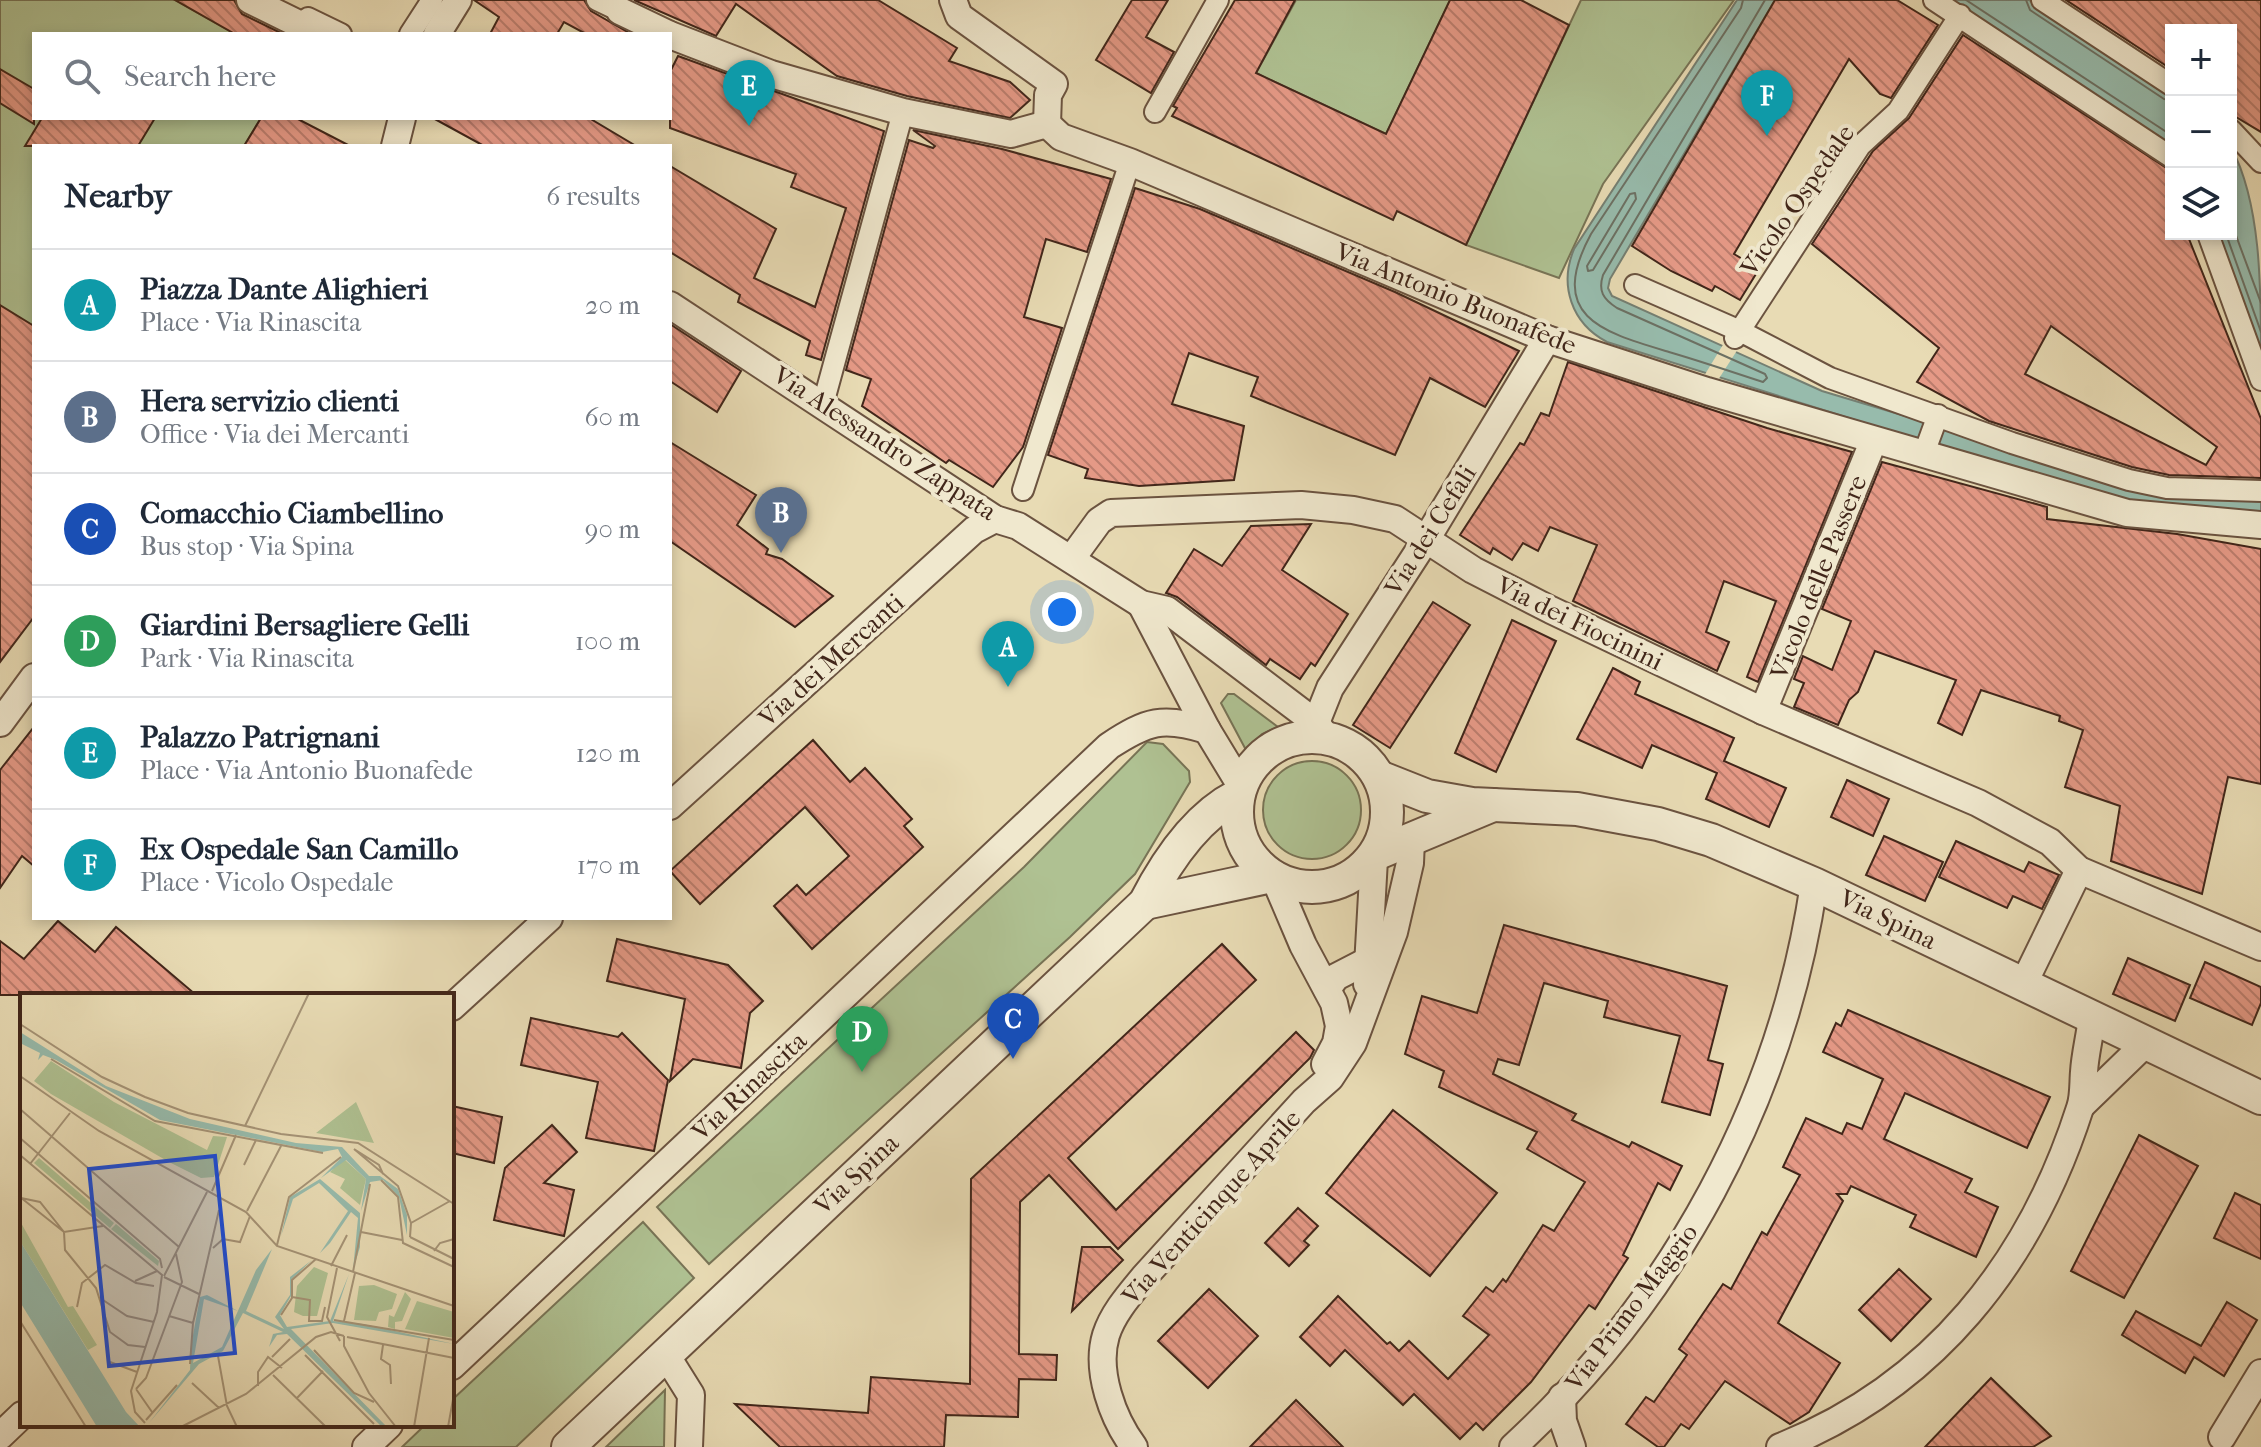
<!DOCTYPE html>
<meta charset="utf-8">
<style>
body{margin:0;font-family:"IM FELL French Canon",serif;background:#f6f6f7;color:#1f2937}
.controls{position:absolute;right:24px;top:24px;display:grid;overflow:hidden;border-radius:0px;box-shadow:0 4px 12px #0003}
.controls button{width:72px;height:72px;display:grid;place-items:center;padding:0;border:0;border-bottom:2px solid #e0e1e3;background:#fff;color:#1f2937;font:40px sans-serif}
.you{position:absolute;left:1062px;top:612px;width:28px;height:28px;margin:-20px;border:6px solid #fff;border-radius:50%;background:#1a73e8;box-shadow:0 0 0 12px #1a73e833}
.badge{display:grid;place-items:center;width:52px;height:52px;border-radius:50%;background:#0b8043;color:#fff;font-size:26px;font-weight:700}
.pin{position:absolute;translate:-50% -66px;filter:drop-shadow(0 2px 4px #0008)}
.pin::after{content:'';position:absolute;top:42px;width:28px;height:24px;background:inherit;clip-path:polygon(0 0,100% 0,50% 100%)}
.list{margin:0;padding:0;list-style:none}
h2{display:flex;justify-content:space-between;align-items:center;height:104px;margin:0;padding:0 32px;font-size:34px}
h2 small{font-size:26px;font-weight:400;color:#747a83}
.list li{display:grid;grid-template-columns:52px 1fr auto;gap:24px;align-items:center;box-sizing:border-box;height:112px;padding:0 32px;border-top:2px solid #e0e1e3}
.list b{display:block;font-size:30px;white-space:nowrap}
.list p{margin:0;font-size:26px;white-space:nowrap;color:#747a83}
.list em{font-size:26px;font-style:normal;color:#747a83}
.icon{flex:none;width:44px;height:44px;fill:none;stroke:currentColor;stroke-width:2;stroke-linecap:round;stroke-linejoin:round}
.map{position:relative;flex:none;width:2261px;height:1447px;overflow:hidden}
.search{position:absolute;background:#fff;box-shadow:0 4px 12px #0003;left:32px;top:32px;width:640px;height:88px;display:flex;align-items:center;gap:20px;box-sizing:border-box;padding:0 28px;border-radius:0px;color:#747a83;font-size:30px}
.panel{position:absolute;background:#fff;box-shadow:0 4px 12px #0003;left:32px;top:144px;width:640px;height:776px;border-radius:0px}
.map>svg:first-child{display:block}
.green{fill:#afc192;stroke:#787456;stroke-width:2}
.water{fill:#97bbac;stroke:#757f72;stroke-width:2}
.pier{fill:#e8dbb4}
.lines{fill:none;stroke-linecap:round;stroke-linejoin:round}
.shore{stroke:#6c7063;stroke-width:2}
.building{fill:url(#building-back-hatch);stroke:#41261a;stroke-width:2;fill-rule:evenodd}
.pedestrian-casing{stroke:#6b5340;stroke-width:24}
.minor-casing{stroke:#6b5340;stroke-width:30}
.tertiary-casing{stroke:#6b5340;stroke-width:36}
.pedestrian{stroke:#f0e8ce;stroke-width:20}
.minor{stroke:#f0e8ce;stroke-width:26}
.tertiary{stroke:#f0e8ce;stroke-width:32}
.labels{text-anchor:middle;stroke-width:8;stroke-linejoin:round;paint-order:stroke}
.street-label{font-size:26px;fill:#41261a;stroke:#f0e8ce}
.inset-road{fill:none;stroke:#a59376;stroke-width:2}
.view{fill:#1d4ed8;fill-opacity:0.15;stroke:#1d4ed8;stroke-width:4}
.inset-edge{fill:none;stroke:#41261a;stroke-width:4}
</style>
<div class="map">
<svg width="2261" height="1447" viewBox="0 0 2261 1447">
<defs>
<pattern id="building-back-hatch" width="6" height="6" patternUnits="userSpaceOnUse" patternTransform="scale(2)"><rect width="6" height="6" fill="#e59986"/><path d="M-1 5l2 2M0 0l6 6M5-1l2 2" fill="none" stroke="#bb7d6d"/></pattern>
</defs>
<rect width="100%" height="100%" fill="#e8dbb4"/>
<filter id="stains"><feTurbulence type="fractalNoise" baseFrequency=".0025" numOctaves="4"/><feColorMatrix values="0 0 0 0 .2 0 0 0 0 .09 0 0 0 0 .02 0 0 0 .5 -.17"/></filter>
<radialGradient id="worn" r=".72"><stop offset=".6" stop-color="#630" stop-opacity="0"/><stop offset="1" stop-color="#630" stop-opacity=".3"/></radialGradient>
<g class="green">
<path d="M0 0H175L235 34H34V118H261L244 146H34V505L0 558Z"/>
<path d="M1296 0H1450L1386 134 1256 73Z"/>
<path d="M1581 0H1734L1603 184 1559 278 1466 245Z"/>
<path d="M1228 694H1234L1278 727 1262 734 1246 750 1221 703Z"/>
<path d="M1147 742 1163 744 1189 771 1190 782 1135 874 1070 937 709 1264 657 1207 1024 867Z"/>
<circle cx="1312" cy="810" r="49"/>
<path d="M643 1222 694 1278 516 1447H402L425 1425H452V1400Z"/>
<path d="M665 1390 664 1447H606Z"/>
</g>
<g class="water">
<path d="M1737 0H1775L1610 279 1608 288 1612 296 1822 391 2135 485 2261 496V513L2133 501 1935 445 1607 342C1571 323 1559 285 1574 249Z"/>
<path d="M1951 0H2029L2171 94V145Z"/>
<path d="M2231 147C2261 203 2261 288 2261 354L2218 234H2231Z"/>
</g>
<path class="pier" d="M1724 343 1738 349 1718 380 1704 376Z"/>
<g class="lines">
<g class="shore">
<path d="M1743 0 1741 8 1591 234C1546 317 1602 332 1669 352 1700 361 1732 372 1763 382L1767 378 1765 374 1617 308C1603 299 1598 291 1603 275L1765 0"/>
<path d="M1966 0 2171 135"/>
<path d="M2026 0 2030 10 2164 99 2171 100"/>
<path d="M1635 193 1636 199 1593 270 1588 271 1587 266 1630 194Z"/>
<path d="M2231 222 2261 303"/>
<path d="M2226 234 2261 332"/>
</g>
</g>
<g class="building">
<path d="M175 0H234L242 14 283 34H235Z"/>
<path d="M474 0H584L591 11 631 34H586L564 22 557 34H490L499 17Z"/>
<path d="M634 0H878L957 48 949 61 1010 82 1030 100 1010 118 907 96 837 76 736 4 716 36Z"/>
<path d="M1132 0H1168L1146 37 1174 52 1151 93 1096 60Z"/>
<path d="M1235 0H1295L1256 73 1386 134 1450 0H1521L1569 25 1466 245 1397 211 1393 220 1172 116 1177 108 1173 106Z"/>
<path d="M1775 0H1897L1938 25 1891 98 1880 94 1849 59 1734 254 1759 269 1740 300 1715 286 1712 291 1671 271 1632 246Z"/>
<path d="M2066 0H2261V132L2231 114V30H2171V69Z"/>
<path d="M1963 35 2171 171V234H2187L2261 419V478L2169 475 2132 467 1989 421 1917 382 1939 348 1812 244 1873 151 1909 118ZM2051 326 2217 447 2206 465 2025 374Z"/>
<path d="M678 56 884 131 821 360 806 355 810 341 738 302 740 295 670 252V166L776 229 754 278 815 307 846 208 791 187 796 174 670 128V72Z"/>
<path d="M0 69 34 89V124L0 103Z"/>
<path d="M42 118H155L138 146H25Z"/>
<path d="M261 118H296L350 146H244Z"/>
<path d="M433 118H589L636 146H484Z"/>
<path d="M913 130 1002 149 1111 179 1087 252 1046 239 1024 317 1062 328 1023 447 993 487 949 460 946 463 862 406 871 379 846 370 909 140 933 148 935 146Z"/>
<path d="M1135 188 1200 209 1395 292 1519 351 1485 407 1430 378 1395 455 1251 396 1258 377 1189 353 1172 404 1244 426 1234 480 1139 486 1085 478 1088 469 1048 455Z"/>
<path d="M0 305 34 326V617L0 662Z"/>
<path d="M670 324 741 371 717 412 670 381Z"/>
<path d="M1568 362 1767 428 1852 452 1758 682 1747 677 1776 601 1724 581 1706 632 1729 642 1717 671 1573 601 1597 545 1550 527 1538 551 1523 543 1512 560 1493 548 1490 554 1460 535 1520 443 1524 445 1541 413 1549 416Z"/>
<path d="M670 442 756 495 737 525 768 549 766 554 782 559 833 596 795 627 670 541Z"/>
<path d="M1882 462 2047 507V519L2177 534 2261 549V784L2228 777 2202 894 2111 861 2120 806 2065 787 2083 730 2059 721 2060 716 1981 690 1962 735 1938 723 1956 680 1875 651 1858 692 1849 700 1838 725 1794 707 1804 683 1794 679 1803 656 1832 670 1851 621 1822 609Z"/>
<path d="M1311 524 1282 570 1348 614 1315 666 1311 663 1300 679 1270 659 1266 665 1177 597 1166 593 1194 549 1222 566 1251 526Z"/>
<path d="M1433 602 1470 625 1390 748 1353 725Z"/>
<path d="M1512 620 1556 641 1496 772 1455 753Z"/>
<path d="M1613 668 1640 682 1635 694 1734 738 1724 761 1786 788 1769 827 1706 799 1717 773 1652 745 1642 768 1577 739Z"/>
<path d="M34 727V866L22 856 0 888V770Z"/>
<path d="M813 740 850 782 865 768 912 819 904 826 923 847 812 949 774 906 797 885 806 895 849 856 805 807 700 904 670 871Z"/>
<path d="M1847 780 1889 799 1873 836 1831 817Z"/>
<path d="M1884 836 1943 862 1925 901 1866 875Z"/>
<path d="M1956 841 2024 872 2029 862 2059 875 2042 909 2013 896 2007 908 1939 877Z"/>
<path d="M58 921 95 952 116 927 196 995H0V941L24 959Z"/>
<path d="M1504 925 1727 986 1708 1060 1723 1064 1710 1115 1662 1102 1680 1036 1604 1017 1608 1001 1544 983 1519 1065 1498 1059 1493 1074 1576 1114 1572 1120 1629 1147 1632 1142 1682 1166 1670 1190 1658 1183 1623 1255 1628 1258 1595 1309 1589 1305 1531 1382 1483 1430 1476 1423 1460 1439 1414 1394 1403 1405 1345 1350 1330 1366 1300 1337 1338 1296 1387 1344 1390 1342 1399 1351 1409 1341 1448 1379 1489 1335 1463 1316 1486 1287 1493 1292 1503 1279 1506 1282 1543 1225 1554 1231 1585 1182 1527 1149 1537 1132 1439 1087 1444 1071 1405 1054 1422 996 1477 1013Z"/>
<path d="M617 939 728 965 763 1001 750 1013 741 1068 693 1059 670 1081 685 999 607 981Z"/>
<path d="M1222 944 1256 980 1068 1158 1116 1210 1296 1032 1314 1050 1310 1058 1118 1249 1049 1175 1020 1202 1019 1354 1057 1355 1056 1380 1019 1379 1018 1417 946 1415 944 1447H780L735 1404 868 1413 871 1377 970 1384 971 1179Z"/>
<path d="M2128 958 2190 985 2175 1021 2113 994Z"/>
<path d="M2205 962 2261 987V1003L2252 1025 2190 998Z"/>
<path d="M1848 1010 2050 1097 2027 1148 1905 1093 1884 1139 1972 1179 1965 1192 1998 1207 1976 1257 1910 1227 1916 1215 1851 1186 1847 1194H1837L1843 1201 1778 1323 1840 1363 1809 1412 1790 1424 1725 1381 1689 1429 1681 1424 1664 1447H1658L1626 1424 1646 1397 1654 1402 1687 1355 1679 1349 1723 1284 1731 1289 1762 1232 1767 1235 1800 1175 1783 1167 1806 1118 1842 1134 1847 1123 1862 1129 1883 1079 1823 1052 1836 1023 1841 1026Z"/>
<path d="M531 1018 618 1037 622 1033 668 1080 654 1151 586 1138 598 1082 521 1065Z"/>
<path d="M452 1106 502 1117 494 1163 452 1153Z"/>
<path d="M1393 1110 1497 1193 1430 1276 1326 1193Z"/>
<path d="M552 1125 577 1152 544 1183 574 1190 564 1236 494 1220 505 1168Z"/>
<path d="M2139 1135 2198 1166 2124 1298 2071 1271Z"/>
<path d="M2235 1193 2261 1205V1259L2214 1238Z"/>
<path d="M1298 1208 1318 1226 1304 1241 1309 1245 1289 1266 1265 1243Z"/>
<path d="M1082 1247H1110L1123 1260 1072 1311Z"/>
<path d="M1899 1269 1931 1299 1891 1341 1859 1310Z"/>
<path d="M1209 1289 1258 1336 1208 1388 1158 1341Z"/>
<path d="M2227 1302 2257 1320 2224 1376 2194 1357 2185 1373 2122 1335 2136 1311 2201 1346Z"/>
<path d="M1991 1378 2051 1436 2033 1447H1925Z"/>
<path d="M1296 1400 1343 1447H1250Z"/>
</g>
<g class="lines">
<defs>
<g id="pedestrian">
<path d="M597 0 620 11"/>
<path d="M1934 0 2171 157"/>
<path d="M2042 0 2171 85"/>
<path d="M308 18 341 34"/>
<path d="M410 34 432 0"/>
<path d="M1155 112 1218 0"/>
<path d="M2231 130 2261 162"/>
<path d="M2208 234 2261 380"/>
<path d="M1635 285 1740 331 1830 378 2012 443 2129 480 2167 488 2261 491"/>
<path d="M1735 338 1860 146 1898 111 1960 15"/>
<path d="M823 404 903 112"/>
<path d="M1923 456 1938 415"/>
<path d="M1023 490 1130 162"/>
</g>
<g id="minor">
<path d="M250 0 319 34"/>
<path d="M953 0 959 16 1054 84 1048 95 1047 124"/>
<path d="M620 11 668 34"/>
<path d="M437 34 458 0"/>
<path d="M670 35 771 74 903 112 1011 134 1047 124"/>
<path d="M1047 124 1061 137 1130 162 1547 339 1707 391 2127 513 2261 525"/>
<path d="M395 146 402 118"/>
<path d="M670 305 995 519 1018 526 1141 604 1167 610 1316 723 1328 739"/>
<path d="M1072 558 1099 521 1111 513 1301 505 1353 510 1395 519 1473 570 1551 610 1763 711 1978 803 2050 842 2079 870 2261 947"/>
<path d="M1141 604 1207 730 1241 786"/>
<path d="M1763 711 1873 442"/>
<path d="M0 723 34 677"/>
<path d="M1316 723 1330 688 1427 538 1547 339"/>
<path d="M670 806 974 530 995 519"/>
<path d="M1274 877 1303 945 1334 1003 1339 1026 1336 1043 1325 1064"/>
<path d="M1367 984 1374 859"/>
<path d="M2023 985 2079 870"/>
<path d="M1327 989 1336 977 1367 961"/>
<path d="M452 1007 549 918"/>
<path d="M2082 1105 2146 1043"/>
<path d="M666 1355 691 1395 689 1447"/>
<path d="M452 1366 1109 746C1147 721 1163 716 1207 730"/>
<path d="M1562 1397 1563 1421 1572 1447"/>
<path d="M0 1436 22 1415"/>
<path d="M2222 1437 2261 1373"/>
<path d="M366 1447 389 1425"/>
<path d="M1134 1447C1113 1419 1095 1371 1106 1335 1113 1313 1130 1294 1144 1277L1304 1101 1330 1078 1353 1043 1394 932 1410 863 1411 840"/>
<path d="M1513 1447C1674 1299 1782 1101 1814 884"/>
<path d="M1780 1447C1933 1386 2030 1264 2080 1108 2084 1097 2083 1083 2084 1072 2085 1054 2090 1036 2092 1017"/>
</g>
<g id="tertiary">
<circle cx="1312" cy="812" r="75"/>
<path d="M1379 777 1427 796 1472 804 1577 809 1658 824 1711 840 1814 884 2261 1098"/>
<path d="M1378 853 1493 805"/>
<path d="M1145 903 1272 876"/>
<path d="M568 1447 1145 903C1166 862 1196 817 1237 796"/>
</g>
</defs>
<use href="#pedestrian" class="pedestrian-casing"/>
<use href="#minor" class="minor-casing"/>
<use href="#tertiary" class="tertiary-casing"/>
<use href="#pedestrian" class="pedestrian"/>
<use href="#minor" class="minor"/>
<use href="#tertiary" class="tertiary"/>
</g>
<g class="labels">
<g class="street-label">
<text transform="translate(1797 200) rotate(-55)" y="9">Vicolo Ospedale</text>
<text transform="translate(1456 298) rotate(22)" y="9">Via Antonio Buonafede</text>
<text transform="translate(885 443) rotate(33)" y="9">Via Alessandro Zappata</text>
<text transform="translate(1430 530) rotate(-58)" y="9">Via dei Cefali</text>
<text transform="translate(1818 577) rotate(-68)" y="9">Vicolo delle Passere</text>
<text transform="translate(1580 623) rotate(26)" y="9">Via dei Fiocinini</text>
<text transform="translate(831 660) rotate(-42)" y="9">Via dei Mercanti</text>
<text transform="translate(1888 919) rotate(26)" y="9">Via Spina</text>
<text transform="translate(749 1086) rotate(-43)" y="9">Via Rinascita</text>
<text transform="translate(856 1174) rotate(-43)" y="9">Via Spina</text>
<text transform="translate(1211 1207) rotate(-48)" y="9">Via Venticinque Aprile</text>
<text transform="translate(1631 1307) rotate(-53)" y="9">Via Primo Maggio</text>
</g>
</g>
<g transform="translate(20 993)">
<rect width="434" height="434" fill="#e8dbb4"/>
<path d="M31 68 94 109 187 157 193 143 207 144 194 184 181 185 149 169 31 101 14 88ZM336 109 354 150 296 140ZM19 165 94 230 90 235 14 170ZM324 166 346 186 340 212 320 195 325 186 310 179ZM0 228 48 314 53 313 77 352 68 357 0 248ZM96 231 139 268 138 273 91 236ZM294 274 308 280 297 323H283L274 319 277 293ZM354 292 377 301 372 316 359 319 356 328 334 327 339 293ZM385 299 391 306 382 328 375 329V336L368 334 369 322 374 324ZM397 308 434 319V345L385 336Z" fill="#afc192"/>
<path d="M0 39 86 93 170 126 276 150 322 154 349 183H360L378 196 387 222V242L379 204 363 187 350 189 341 218 346 186 326 167 301 185 322 164 318 156 302 159 140 127 36 67 23 62 18 67 20 60 2 51ZM300 186 340 220V254L333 277 338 225 331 219 310 250 300 260 328 218 299 190 273 206 261 243 270 204ZM0 248 106 419 120 434H77L74 429 0 309ZM252 256 226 318 264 336 255 324 270 302V284L292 267 271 287V303L260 322 267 334 310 328 329 281 313 328 343 331 434 351 313 330 271 336 367 434H362L267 341 257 342 249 354 253 341 263 339 223 320 203 358 179 371 129 430 170 377 171 353 180 304 187 302 218 318 184 306 173 370 202 354 236 277Z" fill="#97bbac"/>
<path class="inset-road" d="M0 31 82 84 125 104 168 120 261 141 338 150 434 211M31 66 135 128 303 160M0 83 79 138 226 219 257 253 434 313M0 116 159 254M225 133 289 0M0 145 140 266 142 275M334 156 378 193 391 230M334 156 359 172 363 181M0 162 142 282 137 319 111 398 115 419 125 430M10 171 50 120M224 172 236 147M361 187 378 204 383 250 434 274M192 198 216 142M0 204 44 239 83 233M1 205 20 209 44 239 45 257 76 295 90 339 108 352 125 354M227 218 261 153M341 239 382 247M390 244 391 230 430 208M390 244 434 266M257 252 269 204 321 164M193 255 203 246 220 249 230 223M414 258 420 250 434 246M311 273 327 242M317 275 307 324 320 348M333 279 350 191M144 283 187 199M144 284 179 301M115 288 137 278M272 304 290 307 289 328H302L305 314M80 305 107 323 134 329M57 314 62 290 85 272 116 290 134 293M261 322 272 305V287L296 266M149 323 173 330M314 327 434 347M0 328 66 434M324 328 335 280M324 343V353L349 400 376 434M327 344 434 365M363 352 361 366 370 372 371 391M294 357 334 400 354 409M285 362 354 431M198 363 207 413 217 434M252 364 270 346M90 369 117 379M170 371 173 330 199 217M253 382 306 434M172 390 199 415M238 393V379L248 364 262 375M116 396 126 385 162 289 156 261M116 396 132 419M277 405 303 378M126 427 157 392M161 434 226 401 296 344 311 339 324 343M394 434 409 345M428 434 434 401"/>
<path class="view" d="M195 163 215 360 89 373 69 176Z"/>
<rect width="434" height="434" class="inset-edge"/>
</g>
<rect width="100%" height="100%" filter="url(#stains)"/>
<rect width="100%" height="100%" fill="url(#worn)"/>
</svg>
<div class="controls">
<button>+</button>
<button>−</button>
<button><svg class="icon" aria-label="layers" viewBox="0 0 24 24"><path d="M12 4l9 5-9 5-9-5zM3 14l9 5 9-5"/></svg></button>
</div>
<div class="you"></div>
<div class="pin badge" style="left:1008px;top:687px;background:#0f9aa8">A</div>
<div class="pin badge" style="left:781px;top:553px;background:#5c6f8a">B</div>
<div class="pin badge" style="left:1013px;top:1059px;background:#1a4fb4">C</div>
<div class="pin badge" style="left:862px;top:1072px;background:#2e9e5b">D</div>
<div class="pin badge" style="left:749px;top:126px;background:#0f9aa8">E</div>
<div class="pin badge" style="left:1767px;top:136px;background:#0f9aa8">F</div>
<div class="search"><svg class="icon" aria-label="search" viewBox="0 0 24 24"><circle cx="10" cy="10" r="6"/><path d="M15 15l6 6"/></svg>Search here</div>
<section class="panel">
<h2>Nearby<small>6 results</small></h2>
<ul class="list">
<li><span class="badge" style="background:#0f9aa8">A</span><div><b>Piazza Dante Alighieri</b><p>Place · Via Rinascita</p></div><em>20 m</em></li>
<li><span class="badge" style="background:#5c6f8a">B</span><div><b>Hera servizio clienti</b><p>Office · Via dei Mercanti</p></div><em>60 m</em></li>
<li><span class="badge" style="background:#1a4fb4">C</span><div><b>Comacchio Ciambellino</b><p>Bus stop · Via Spina</p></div><em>90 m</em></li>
<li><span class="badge" style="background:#2e9e5b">D</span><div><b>Giardini Bersagliere Gelli</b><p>Park · Via Rinascita</p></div><em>100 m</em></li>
<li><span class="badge" style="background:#0f9aa8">E</span><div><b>Palazzo Patrignani</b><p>Place · Via Antonio Buonafede</p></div><em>120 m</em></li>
<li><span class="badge" style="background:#0f9aa8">F</span><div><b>Ex Ospedale San Camillo</b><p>Place · Vicolo Ospedale</p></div><em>170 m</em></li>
</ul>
</section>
</div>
